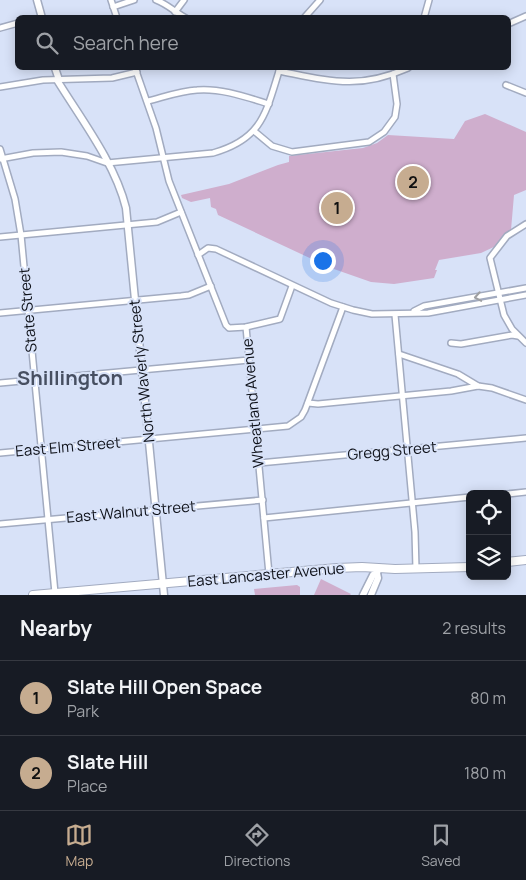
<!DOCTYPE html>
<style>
body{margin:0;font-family:Manrope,sans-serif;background:#242831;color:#f1f3f6}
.controls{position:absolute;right:15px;bottom:15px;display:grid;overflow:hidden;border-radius:8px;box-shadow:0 2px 12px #0003}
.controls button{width:45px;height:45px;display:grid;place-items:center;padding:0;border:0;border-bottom:1px solid #363941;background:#171b24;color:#f1f3f6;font:25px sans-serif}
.you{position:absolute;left:322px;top:260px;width:18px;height:18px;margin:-12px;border:4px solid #fff;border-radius:50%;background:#1a73e8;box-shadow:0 0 0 8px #1a73e833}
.badge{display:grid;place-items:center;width:32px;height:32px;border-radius:50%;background:#c6ac90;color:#111;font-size:16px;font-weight:700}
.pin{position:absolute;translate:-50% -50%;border:2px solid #fff;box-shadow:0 1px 5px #0006}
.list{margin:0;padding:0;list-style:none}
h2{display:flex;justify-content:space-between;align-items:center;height:65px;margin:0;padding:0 20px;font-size:21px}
h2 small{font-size:16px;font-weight:400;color:#9ea1a6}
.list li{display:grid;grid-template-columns:32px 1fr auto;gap:15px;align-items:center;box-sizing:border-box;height:75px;padding:0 20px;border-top:1px solid #363941}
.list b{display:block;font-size:19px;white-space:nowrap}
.list p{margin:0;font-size:16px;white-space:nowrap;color:#9ea1a6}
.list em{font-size:16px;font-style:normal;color:#9ea1a6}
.icon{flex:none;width:28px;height:28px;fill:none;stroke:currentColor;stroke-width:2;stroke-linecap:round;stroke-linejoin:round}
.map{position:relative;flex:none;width:526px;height:595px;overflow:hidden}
.search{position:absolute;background:#171b24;box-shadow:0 2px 12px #0003;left:15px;right:15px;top:15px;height:55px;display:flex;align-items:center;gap:12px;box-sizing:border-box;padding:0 18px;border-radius:8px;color:#9ea1a6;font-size:19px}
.sheet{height:215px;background:#171b24}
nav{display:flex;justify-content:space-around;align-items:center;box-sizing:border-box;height:70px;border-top:1px solid #363941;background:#171b24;font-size:14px;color:#9ea1a6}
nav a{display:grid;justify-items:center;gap:2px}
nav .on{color:#c6ac90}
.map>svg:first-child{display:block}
.green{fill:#cfaecd}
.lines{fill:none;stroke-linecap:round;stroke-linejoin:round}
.minor-casing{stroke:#a2abc0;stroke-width:8}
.tertiary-casing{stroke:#a2abc0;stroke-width:9}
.primary-casing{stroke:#a2abc0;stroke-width:10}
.minor{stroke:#fff;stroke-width:5}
.tertiary{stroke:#fff;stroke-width:6}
.primary{stroke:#fff;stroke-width:8}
.oneway{stroke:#9fa0a3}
.labels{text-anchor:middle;stroke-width:4;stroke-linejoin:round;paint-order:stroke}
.street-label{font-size:15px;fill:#0e1119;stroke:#d8e2f8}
.district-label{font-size:20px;font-weight:bold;fill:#474f61;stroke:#d8e2f8}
</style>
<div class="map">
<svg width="526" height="595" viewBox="0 0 526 595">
<rect width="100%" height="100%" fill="#d8e2f8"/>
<g class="green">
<path d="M485 114 526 132V190L514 195 511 230 498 245 481 253 439 260 435 270H437L434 278 394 284 371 282 331 268 218 215 216 209 211 207 210 198 191 202 182 198 181 195 229 184 278 165 289 162V156L363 148 377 143 388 135 454 139 465 121Z"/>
<path d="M321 579 351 594 350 595H314Z"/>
<path d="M297 585 300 587V595H255L254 589Z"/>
</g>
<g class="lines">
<defs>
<g id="minor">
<path d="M111 0 117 18"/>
<path d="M156 0C167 4 175 12 186 18"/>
<path d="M113 7 134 0"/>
<path d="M175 12 184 0"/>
<path d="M304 18 320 0"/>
<path d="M424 18 429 0"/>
<path d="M508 24 526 16"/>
<path d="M0 28 18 23"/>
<path d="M135 68 156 128 169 181 226 325 229 328 246 327 280 319 292 286"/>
<path d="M279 71C330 81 358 90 408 68"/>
<path d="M506 85 526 93"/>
<path d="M0 87 43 80 112 78 137 72"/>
<path d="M148 101C164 97 180 91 197 90 221 88 246 97 269 104"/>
<path d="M254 131 272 146 292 152 369 142 384 132 395 117 397 104 393 74"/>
<path d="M0 149 15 199 21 235 55 593"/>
<path d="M0 159 33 153 61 152 87 156 107 163 213 153C263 139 266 112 280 68"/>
<path d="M526 224 507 236 490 258 504 315 512 329 526 343"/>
<path d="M0 237 157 222 181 212"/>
<path d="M198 255 208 248 216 249 331 303 353 310 372 314 428 313 526 295"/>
<path d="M414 311 424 306 526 288"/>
<path d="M0 313 181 296 189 295 211 286"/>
<path d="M395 315 415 532 416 569"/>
<path d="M246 327 269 574"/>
<path d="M451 343 461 344 512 335 518 336"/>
<path d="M399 354 458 374 478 386 492 388 526 400"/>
<path d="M0 383 249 360"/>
<path d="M308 403 318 404 451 391 478 386"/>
<path d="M0 453 288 426 301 417 305 410 343 307"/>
<path d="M259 463 526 438"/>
<path d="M507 494 526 492"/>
<path d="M264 518 470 497"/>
<path d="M0 524 263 500"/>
</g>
<g id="tertiary">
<path d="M37 0 42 18"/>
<path d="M55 68 59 80"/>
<path d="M57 80C81 119 115 163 126 208L164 595"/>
<path d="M363 595 373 575 377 573 379 568"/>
<path d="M371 595 378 578 377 573"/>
</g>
<g id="primary">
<path d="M507 562 526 560"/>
<path d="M33 595 337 568 362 567 395 569 470 567"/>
</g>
</defs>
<use href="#minor" class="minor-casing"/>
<use href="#tertiary" class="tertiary-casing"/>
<use href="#primary" class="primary-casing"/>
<use href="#minor" class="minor"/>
<use href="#tertiary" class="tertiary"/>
<use href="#primary" class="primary"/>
</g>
<defs><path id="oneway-chevron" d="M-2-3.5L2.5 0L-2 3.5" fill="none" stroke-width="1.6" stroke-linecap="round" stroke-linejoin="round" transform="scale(1.25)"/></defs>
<use class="oneway" href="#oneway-chevron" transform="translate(478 297) rotate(170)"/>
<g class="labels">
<g class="street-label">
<text transform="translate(28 310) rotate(-95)" y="5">State Street</text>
<text transform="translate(142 371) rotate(-96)" y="5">North Waverly Street</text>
<text transform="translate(253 403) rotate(-95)" y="5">Wheatland Avenue</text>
<text transform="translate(68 447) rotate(-5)" y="5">East Elm Street</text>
<text transform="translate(392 451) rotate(-5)" y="5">Gregg Street</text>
<text transform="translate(131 512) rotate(-5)" y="5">East Walnut Street</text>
<text transform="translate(266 575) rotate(-5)" y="5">East Lancaster Avenue</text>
</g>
<g class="district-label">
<text x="70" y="385">Shillington</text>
</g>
</g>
</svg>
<div class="controls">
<button><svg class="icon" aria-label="locate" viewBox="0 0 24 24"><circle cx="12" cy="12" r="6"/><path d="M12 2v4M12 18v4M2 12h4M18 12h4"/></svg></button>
<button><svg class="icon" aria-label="layers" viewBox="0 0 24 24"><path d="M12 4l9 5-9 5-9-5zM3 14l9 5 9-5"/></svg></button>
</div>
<div class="you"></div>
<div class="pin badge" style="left:337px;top:208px">1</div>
<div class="pin badge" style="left:413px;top:182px">2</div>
<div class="search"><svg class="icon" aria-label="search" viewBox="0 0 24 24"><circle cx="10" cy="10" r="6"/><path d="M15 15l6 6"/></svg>Search here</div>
</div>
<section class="sheet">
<h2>Nearby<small>2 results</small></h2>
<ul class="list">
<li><span class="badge">1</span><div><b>Slate Hill Open Space</b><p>Park</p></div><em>80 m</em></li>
<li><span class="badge">2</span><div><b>Slate Hill</b><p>Place</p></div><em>180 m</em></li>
</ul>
</section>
<nav>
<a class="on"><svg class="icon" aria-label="map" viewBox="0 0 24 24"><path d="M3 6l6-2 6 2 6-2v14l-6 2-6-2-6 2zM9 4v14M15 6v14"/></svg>Map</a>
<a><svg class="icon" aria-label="directions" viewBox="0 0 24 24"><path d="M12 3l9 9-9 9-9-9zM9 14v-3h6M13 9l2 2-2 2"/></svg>Directions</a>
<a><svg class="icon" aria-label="saved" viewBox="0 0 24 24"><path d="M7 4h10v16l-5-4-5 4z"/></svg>Saved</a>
</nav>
